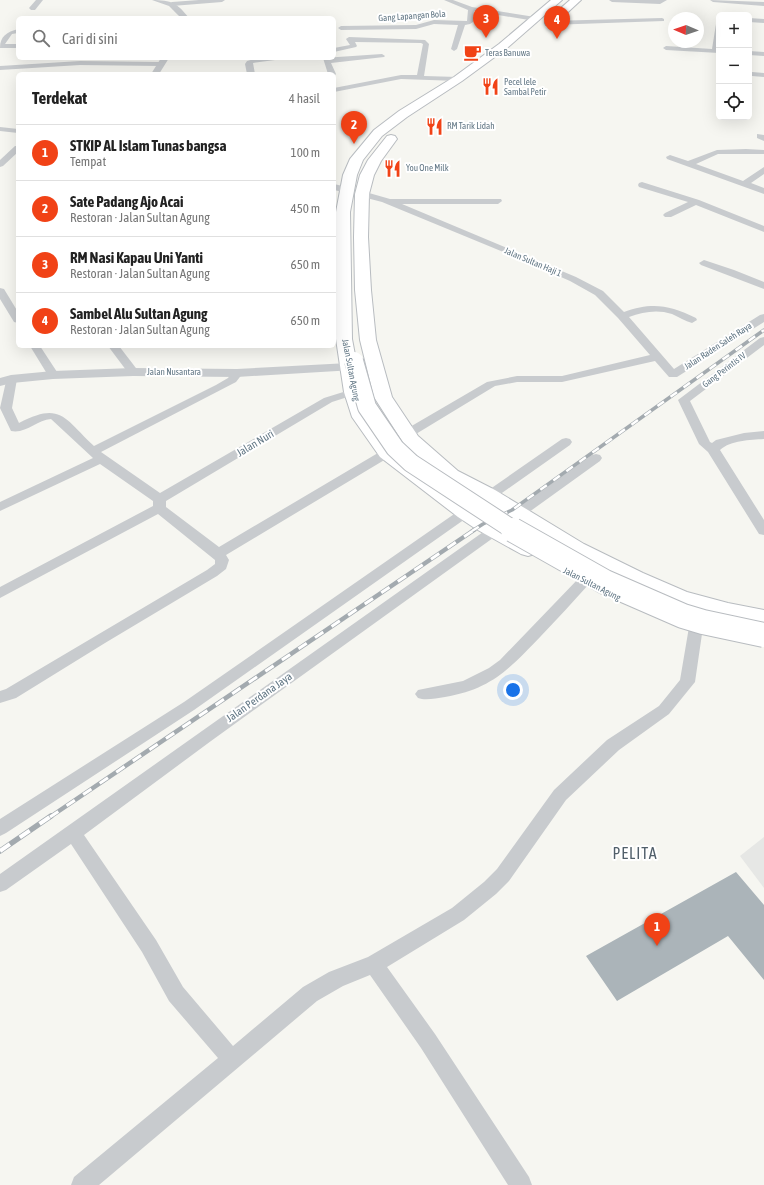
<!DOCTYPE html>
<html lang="id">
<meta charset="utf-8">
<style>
body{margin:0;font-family:"Asap Condensed",sans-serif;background:#f2f2f2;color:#222}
.controls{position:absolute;right:12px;top:12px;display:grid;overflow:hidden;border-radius:6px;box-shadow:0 4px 16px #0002}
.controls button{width:36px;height:36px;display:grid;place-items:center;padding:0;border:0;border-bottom:1px solid #e0e0e0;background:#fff;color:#222;font:20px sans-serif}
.compass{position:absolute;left:668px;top:12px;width:36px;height:36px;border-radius:50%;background:#fff;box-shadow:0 4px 16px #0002;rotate:272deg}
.you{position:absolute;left:513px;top:690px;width:14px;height:14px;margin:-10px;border:3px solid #fff;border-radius:50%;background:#1a73e8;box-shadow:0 0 0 6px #1a73e833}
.badge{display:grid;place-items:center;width:26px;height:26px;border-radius:50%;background:#f14216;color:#fff;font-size:13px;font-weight:700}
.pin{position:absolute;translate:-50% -33px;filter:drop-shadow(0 1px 2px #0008)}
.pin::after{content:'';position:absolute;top:21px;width:14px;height:12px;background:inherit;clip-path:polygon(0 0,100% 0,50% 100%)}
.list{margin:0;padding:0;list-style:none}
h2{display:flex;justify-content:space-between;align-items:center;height:52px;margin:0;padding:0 16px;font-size:17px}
h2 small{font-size:13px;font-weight:400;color:#767676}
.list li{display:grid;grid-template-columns:26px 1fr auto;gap:12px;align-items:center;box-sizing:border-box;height:56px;padding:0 16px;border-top:1px solid #e0e0e0}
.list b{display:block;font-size:15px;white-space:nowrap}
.list p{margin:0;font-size:13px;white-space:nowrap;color:#767676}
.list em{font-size:13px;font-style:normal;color:#767676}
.icon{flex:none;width:22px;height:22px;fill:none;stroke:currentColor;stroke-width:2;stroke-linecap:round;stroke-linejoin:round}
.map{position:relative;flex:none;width:764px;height:1185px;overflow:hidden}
.search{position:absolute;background:#fff;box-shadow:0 4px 16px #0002;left:16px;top:16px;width:320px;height:44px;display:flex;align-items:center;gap:10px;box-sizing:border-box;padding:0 14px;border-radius:6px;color:#767676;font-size:15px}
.panel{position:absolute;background:#fff;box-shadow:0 4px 16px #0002;left:16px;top:72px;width:320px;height:276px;border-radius:6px}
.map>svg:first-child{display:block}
.built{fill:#e6e7e5}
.building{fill:#abb4b9}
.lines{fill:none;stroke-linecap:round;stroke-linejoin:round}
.primary-casing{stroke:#b8bcc0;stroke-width:2}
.minor{fill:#c8cbce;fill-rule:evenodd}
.tertiary{fill:#c8cbce;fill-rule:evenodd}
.primary{fill:#fff;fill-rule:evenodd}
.rail-far2-casing{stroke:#a3aaaf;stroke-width:3.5}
.rail-far1-casing{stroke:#a3aaaf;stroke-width:4.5}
.rail-casing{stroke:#a3aaaf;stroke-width:5.5}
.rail-far2{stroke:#fff;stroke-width:2.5;stroke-dasharray:8;stroke-linecap:butt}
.rail-far1{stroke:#fff;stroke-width:3;stroke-dasharray:10;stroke-linecap:butt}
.rail{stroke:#fff;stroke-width:4;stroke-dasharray:12;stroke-linecap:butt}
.primary-bridge-far1-casing{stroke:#b8bcc0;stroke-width:20;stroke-linecap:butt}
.primary-bridge-casing{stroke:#b8bcc0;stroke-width:26;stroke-linecap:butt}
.primary-bridge-far1{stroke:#fff;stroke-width:18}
.primary-bridge{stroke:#fff;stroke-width:24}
.labels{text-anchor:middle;stroke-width:4;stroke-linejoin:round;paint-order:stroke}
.far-street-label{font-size:9px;fill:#627785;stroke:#fff}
.far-poi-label{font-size:9px;fill:#627785;stroke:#fff;text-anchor:start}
.street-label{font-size:11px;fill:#627785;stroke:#fff}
.near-quarter-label{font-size:16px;letter-spacing:1px;fill:#515f6a;stroke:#fff}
</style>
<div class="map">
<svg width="764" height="1185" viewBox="0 0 764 1185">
<rect width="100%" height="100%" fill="#f6f6f1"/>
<path class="built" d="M764 837V888L740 856Z"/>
<path class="building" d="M736 872 764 905V980L728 936 617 1001 586 956Z"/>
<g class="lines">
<defs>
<g id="primary">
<path d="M551 0H562L507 48 462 81 407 117 382 136 363 160 357 175 350 212 352 339 362 392 370 417 394 449 472 507 490 519 535 544 539 549 535 554 528 556 521 554 476 529 458 517 380 457 352 417 344 392 336 339V212L343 175 350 159 374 130 399 111 454 77 499 44Z"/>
<path d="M570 0H581L554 25H546L545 23 546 21Z"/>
<path d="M391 135 395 136 397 139 381 161 374 175 369 194 368 237 371 290 376 340 392 397 418 436 458 471 495 490 584 544 643 573 687 592 728 603 764 610V626L728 619 673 604 627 583 570 554 481 500 444 479 404 444 374 397 360 340 355 290 354 237 355 194 360 175 368 160 387 136Z"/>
</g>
</defs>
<use href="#primary" class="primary-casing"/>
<g class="minor">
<path d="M36 0H43L35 10H31L29 8Z"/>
<path d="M199 0H225L222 2 172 6 169 4 172 2Z"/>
<path d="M444 0H453L472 7 535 17 538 19 535 21 474 11 473 22 470 24 465 25 457 49 454 51 451 49 458 25 434 24 416 29 341 30 338 28 341 26 416 25 434 20 467 21 468 10Z"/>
<path d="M609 0H667L660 4 612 2Z"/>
<path d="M710 0 764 2V6L713 2Z"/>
<path d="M94 16H103L106 18H91Z"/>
<path d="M662 18 664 19V21L549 25 546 23 549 21Z"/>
<path d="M749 18 764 19V23L749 22Z"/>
<path d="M719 22V53L666 50 663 48 666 46 712 49 716 24Z"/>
<path d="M18 29V33L12 34 5 44H18V48H0C0 36 7 32 18 29Z"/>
<path d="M349 37 425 40 429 44 424 76 458 77 462 79 458 81 401 79 334 92V88L401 75H417L423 44 421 43 355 42 357 46 356 47 334 52V48L350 45 346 39Z"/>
<path d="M749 51 764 52V56L749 55Z"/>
<path d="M382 54 385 56 384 57 331 63 336 74 334 76V74H328L323 58Z"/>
<path d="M258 58H278L275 60 253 63 255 74H247L245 64 247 61Z"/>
<path d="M80 61 161 62 165 64 161 66 80 65 0 70V66Z"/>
<path d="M752 72 764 73V77L752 76Z"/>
<path d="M0 127 18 129V133L0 131Z"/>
<path d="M757 134 764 135V141L757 138Z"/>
<path d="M15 146H18V152L3 166 0 167V160Z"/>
<path d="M746 149 764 150V154H718L696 164 743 181 764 167V174L751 183 764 188V194L667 159 666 157 670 155 688 161 717 150Z"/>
<path d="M642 182 699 200 764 226V232L696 205 671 217H665L663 215 665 213 688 202 639 187 638 185 639 183Z"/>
<path d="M362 191 390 199H501L502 201 498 204H402L576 277 603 291 624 312C652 302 669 305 696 318L697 320 692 323C685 321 679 317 672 314 657 309 643 312 629 317L674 369 760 315 764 314V322L677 377H669L655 361 562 382H517L495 386 411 437H403L401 434 403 431 487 382 517 376H562L650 355 618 318 595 295 570 281 513 256 382 202 359 196 358 194Z"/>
<path d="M704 260 734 270 764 282V289L701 265 699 263Z"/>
<path d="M0 288 4 289 18 312V323L14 322 0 299Z"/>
<path d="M764 337V345L690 401 710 442 712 443 716 440 744 433 764 431V439C750 440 731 440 720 450L764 520V535L759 534 708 452 699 444 678 400 760 338Z"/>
<path d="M30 346H40L59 375 57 377H49Z"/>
<path d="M108 346H119L139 372 137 374H129Z"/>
<path d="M237 370 243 373 236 382 101 452 160 493 324 398 353 389 357 390 359 392 357 394 332 402 166 501V507L219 547 383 450H391L393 453 391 456 226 555 229 560 226 569 217 576 105 643 16 698 0 703V691L6 689 207 570 215 564V560L158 514 0 598V587L153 506V501L100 464 0 511V502L93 458 51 419C37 420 26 434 11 431L0 408 7 377H15L17 379 12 408 19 423C61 401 64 418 94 446L216 385 228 378 233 371Z"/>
<path d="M566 438 570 439 572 442 570 445 194 710 6 833 0 836V819L184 702 562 439Z"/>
<path d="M596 454 600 455 602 458 600 461 211 741 84 835 156 940 183 987 233 1046 303 987 329 972 368 957 452 908 484 882 497 869 554 790 607 740 659 706 680 680 689 627 691 623 696 622 701 623 703 627 695 682 669 714 619 750 566 800 509 881 496 894 464 920 387 967 435 1034 529 1177 532 1185H508L421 1048 370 975 343 986 317 1001 99 1185H71L74 1177 218 1058 169 1001 142 952 71 844 6 890 0 892V874L592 455Z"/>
<path d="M584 576 589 578 591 581 589 584C573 602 557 619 541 636 509 669 492 689 445 697 436 698 426 701 418 698L415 694 418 690 463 681 489 668 500 660 579 578Z"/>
</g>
<g class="tertiary">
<path d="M152 0C172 0 177 3 189 18H181L169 6Z"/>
<path d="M161 58H169L159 74H151Z"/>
<path d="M334 184 351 188 352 190 347 193 334 190Z"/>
<path d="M349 363 354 364 356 367 354 370 237 377 133 376 53 379 12 383 0 386V378L11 375 53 371 133 368 237 369Z"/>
</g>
<use href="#primary" class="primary"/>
<defs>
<path id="rail-far2" d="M472 531 483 524 512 510 764 330"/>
<path id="rail-far1" d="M50 817 474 530"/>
<path id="rail" d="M0 851 51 816"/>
</defs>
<use href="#rail-far2" class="rail-far2-casing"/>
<use href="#rail-far1" class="rail-far1-casing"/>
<use href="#rail" class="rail-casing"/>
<use href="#rail-far2" class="rail-far2"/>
<use href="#rail-far1" class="rail-far1"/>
<use href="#rail" class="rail"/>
<defs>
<path id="primary-bridge-far1" d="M354 361 367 407 395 448 411 463 515 531"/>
<path id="primary-bridge" d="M513 530 605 582 683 616 703 622 764 635"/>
</defs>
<use href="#primary-bridge-far1" class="primary-bridge-far1-casing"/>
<use href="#primary-bridge" class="primary-bridge-casing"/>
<use href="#primary-bridge-far1" class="primary-bridge-far1"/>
<use href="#primary-bridge" class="primary-bridge"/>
</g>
<defs>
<symbol id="cafe-bare" viewBox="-9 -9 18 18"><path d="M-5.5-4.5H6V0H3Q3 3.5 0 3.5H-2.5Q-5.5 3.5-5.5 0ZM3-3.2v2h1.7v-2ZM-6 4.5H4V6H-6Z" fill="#f14216" stroke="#fff" stroke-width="2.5" paint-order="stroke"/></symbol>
<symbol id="restaurant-bare" viewBox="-9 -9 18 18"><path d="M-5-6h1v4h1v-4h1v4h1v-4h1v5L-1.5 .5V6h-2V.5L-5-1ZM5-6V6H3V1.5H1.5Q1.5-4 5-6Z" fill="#f14216" stroke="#fff" stroke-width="2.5" paint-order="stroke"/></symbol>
</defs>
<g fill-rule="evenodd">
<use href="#cafe-bare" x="460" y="40" width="25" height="25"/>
<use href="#restaurant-bare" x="478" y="74" width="25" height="25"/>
<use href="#restaurant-bare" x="422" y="114" width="25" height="25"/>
<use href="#restaurant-bare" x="380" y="156" width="25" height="25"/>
</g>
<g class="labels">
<g class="far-street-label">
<text transform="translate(412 16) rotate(-4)" y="3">Gang Lapangan Bola</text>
<text transform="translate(533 262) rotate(23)" y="3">Jalan Sultan Haji 1</text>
<text transform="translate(718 346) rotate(-33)" y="3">Jalan Raden Saleh Raya</text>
<text transform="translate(351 370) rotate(79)" y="3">Jalan Sultan Agung</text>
<text transform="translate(724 370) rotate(-37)" y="3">Gang Perintis IV</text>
<text x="174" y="375">Jalan Nusantara</text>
<text transform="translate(592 584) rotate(27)" y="3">Jalan Sultan Agung</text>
</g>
<g class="far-poi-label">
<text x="485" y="56">Teras Banuwa</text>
<text x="504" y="85">Pecel lele<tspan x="504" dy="10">Sambal Petir</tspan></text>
<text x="447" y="129">RM Tarik Lidah</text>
<text x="406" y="171">You One Milk</text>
</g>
<g class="street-label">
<text transform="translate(255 443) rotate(-31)" y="4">Jalan Nuri</text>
<text transform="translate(259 697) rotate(-35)" y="4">Jalan Perdana Jaya</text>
</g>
<g class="near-quarter-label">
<text x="635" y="859">PELITA</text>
</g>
</g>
</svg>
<div class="controls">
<button>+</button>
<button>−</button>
<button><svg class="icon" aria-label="locate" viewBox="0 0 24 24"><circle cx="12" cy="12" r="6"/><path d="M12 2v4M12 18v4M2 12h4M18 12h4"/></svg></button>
</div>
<svg class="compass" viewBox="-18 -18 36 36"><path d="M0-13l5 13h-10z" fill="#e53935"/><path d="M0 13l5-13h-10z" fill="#767676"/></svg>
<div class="you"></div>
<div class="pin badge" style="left:657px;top:946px">1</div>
<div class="pin badge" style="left:354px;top:144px">2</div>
<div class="pin badge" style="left:486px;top:38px">3</div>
<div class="pin badge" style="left:557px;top:39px">4</div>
<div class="search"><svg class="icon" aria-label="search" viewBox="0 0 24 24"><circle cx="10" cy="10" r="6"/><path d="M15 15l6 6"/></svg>Cari di sini</div>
<section class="panel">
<h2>Terdekat<small>4 hasil</small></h2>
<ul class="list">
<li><span class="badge">1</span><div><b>STKIP AL Islam Tunas bangsa</b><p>Tempat</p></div><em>100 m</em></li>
<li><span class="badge">2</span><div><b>Sate Padang Ajo Acai</b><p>Restoran · Jalan Sultan Agung</p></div><em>450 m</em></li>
<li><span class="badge">3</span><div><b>RM Nasi Kapau Uni Yanti</b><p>Restoran · Jalan Sultan Agung</p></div><em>650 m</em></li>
<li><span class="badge">4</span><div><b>Sambel Alu Sultan Agung</b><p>Restoran · Jalan Sultan Agung</p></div><em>650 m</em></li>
</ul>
</section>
</div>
